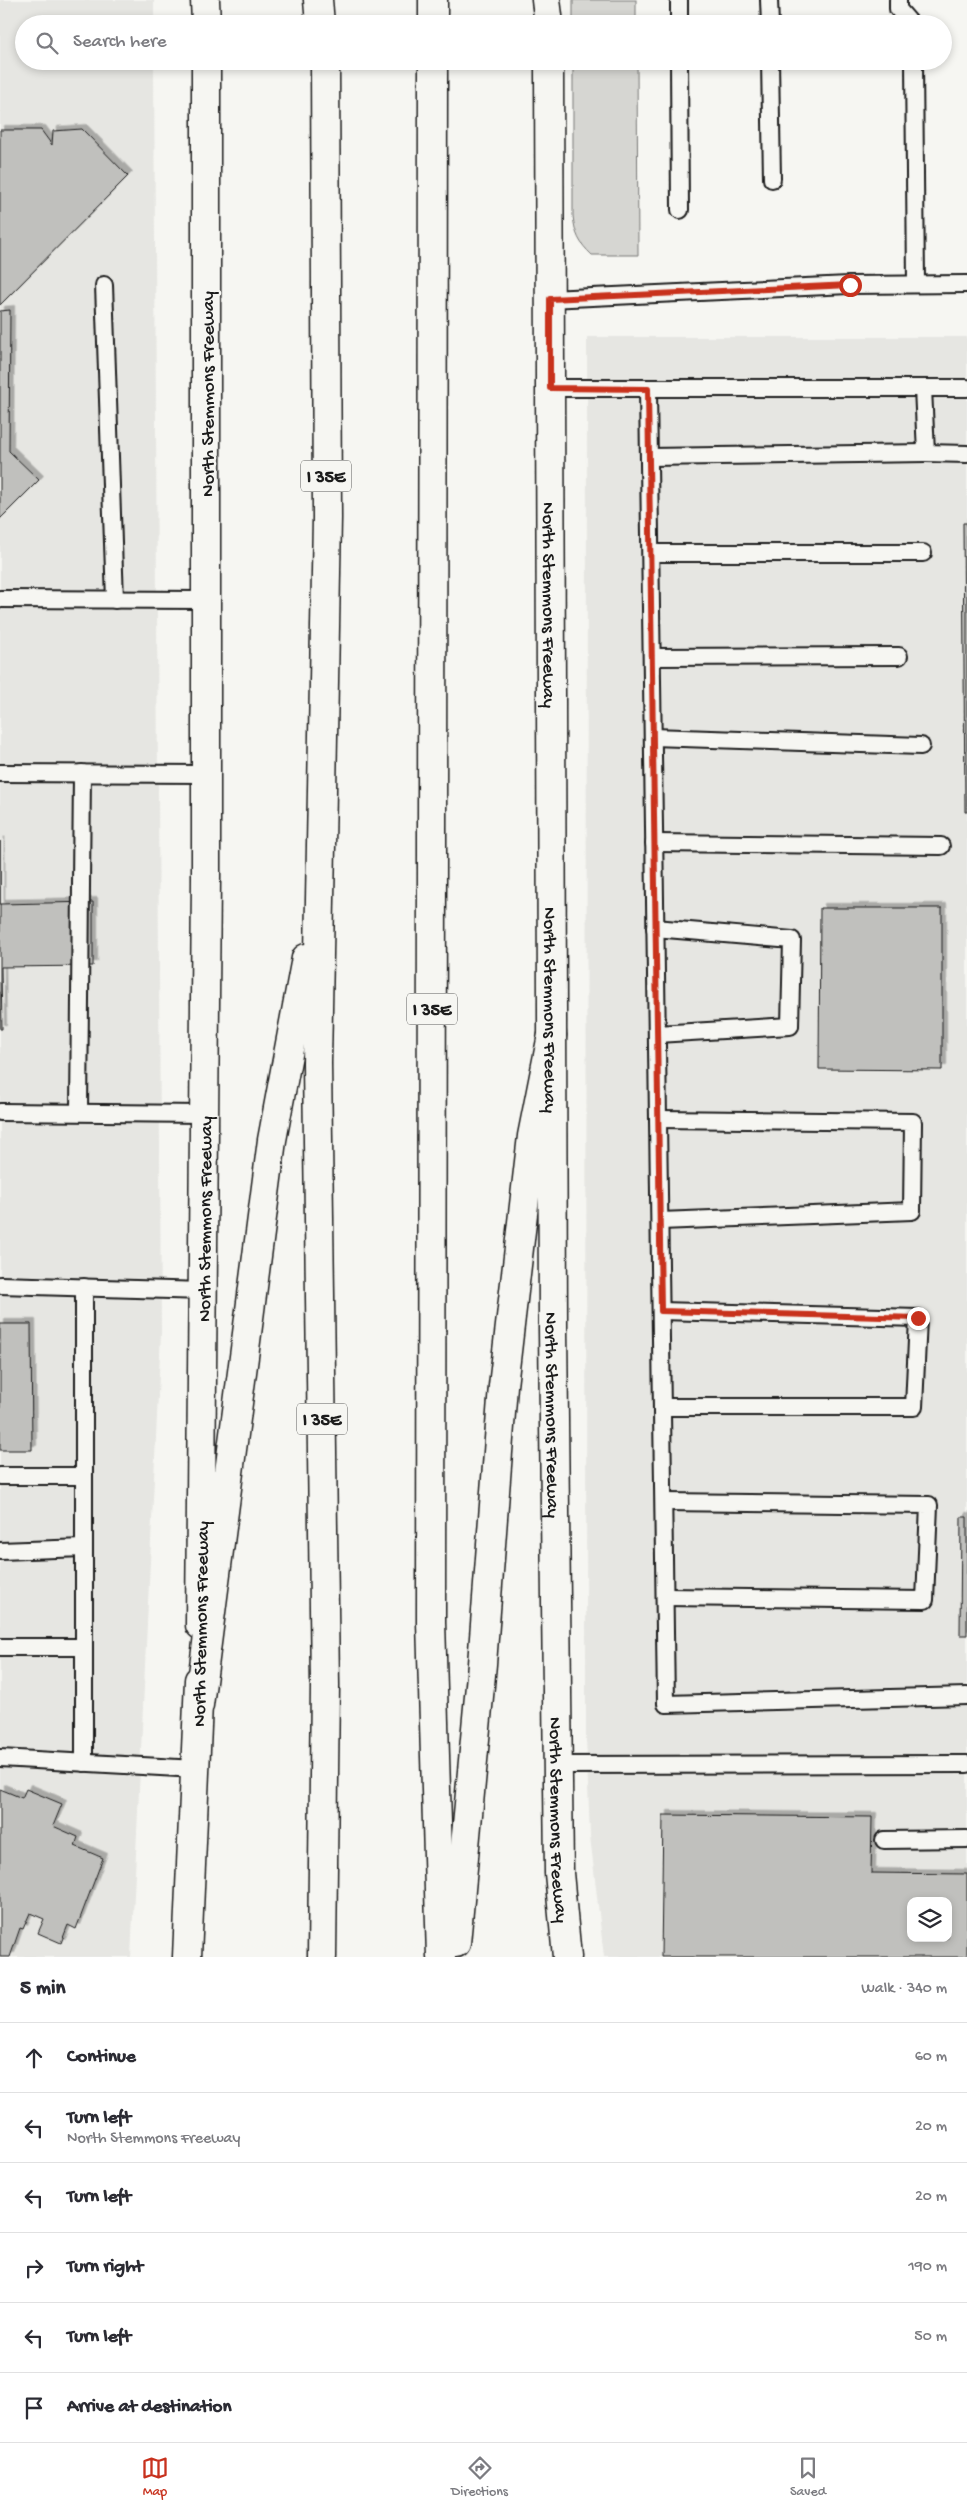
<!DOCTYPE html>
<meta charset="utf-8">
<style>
body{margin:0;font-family:"Gochi Hand",sans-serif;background:#f2f2f3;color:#2b2b33}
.controls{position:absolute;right:15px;bottom:15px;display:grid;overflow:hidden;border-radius:10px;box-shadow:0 2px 8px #0003}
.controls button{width:45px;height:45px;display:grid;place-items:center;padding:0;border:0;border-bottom:1px solid #e1e1e2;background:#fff;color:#2b2b33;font:25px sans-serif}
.stop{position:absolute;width:15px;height:15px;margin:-11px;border:4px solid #c8321e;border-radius:50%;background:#fff}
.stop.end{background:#c8321e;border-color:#fff;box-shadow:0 1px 5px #0008}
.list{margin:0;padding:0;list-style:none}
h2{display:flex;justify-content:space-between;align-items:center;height:65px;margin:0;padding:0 20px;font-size:21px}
h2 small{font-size:16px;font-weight:400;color:#7c7c81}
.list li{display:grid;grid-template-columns:32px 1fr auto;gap:15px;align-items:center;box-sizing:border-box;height:70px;padding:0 20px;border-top:1px solid #e1e1e2}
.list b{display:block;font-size:19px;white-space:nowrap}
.list p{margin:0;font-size:16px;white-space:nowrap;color:#7c7c81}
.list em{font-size:16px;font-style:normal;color:#7c7c81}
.icon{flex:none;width:28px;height:28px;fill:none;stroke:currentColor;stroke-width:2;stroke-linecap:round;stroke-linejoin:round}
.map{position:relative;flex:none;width:967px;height:1957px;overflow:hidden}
.search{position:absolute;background:#fff;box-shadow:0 2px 8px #0003;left:15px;right:15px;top:15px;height:55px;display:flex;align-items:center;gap:12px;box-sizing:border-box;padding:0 18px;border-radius:28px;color:#7c7c81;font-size:19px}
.sheet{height:485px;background:#fff}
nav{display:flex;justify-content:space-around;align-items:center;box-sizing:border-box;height:70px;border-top:1px solid #e1e1e2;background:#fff;font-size:14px;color:#7c7c81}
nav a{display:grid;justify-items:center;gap:2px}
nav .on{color:#c8321e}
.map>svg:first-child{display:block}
.built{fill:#e6e6e2;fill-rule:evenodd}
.green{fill:#d6d6d2;stroke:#797977}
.building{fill:#c0c0bd;stroke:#1c1c1c;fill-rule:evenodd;filter:url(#shadow)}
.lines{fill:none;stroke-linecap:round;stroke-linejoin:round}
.service-casing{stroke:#1c1c1c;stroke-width:20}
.secondary-casing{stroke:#1c1c1c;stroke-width:31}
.motorway-casing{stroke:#1c1c1c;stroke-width:31}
.service{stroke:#f6f6f2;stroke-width:16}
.secondary{stroke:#f6f6f2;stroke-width:28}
.motorway{stroke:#f6f6f2;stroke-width:28}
.route{stroke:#c8321e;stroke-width:6}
.labels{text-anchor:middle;stroke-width:4.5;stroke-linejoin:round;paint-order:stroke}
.shield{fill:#f6f6f2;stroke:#5d5d5c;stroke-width:1}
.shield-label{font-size:18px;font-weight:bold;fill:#1c1c1c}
.street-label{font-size:19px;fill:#1c1c1c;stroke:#f6f6f2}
</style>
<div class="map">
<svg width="967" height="1957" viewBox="0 0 967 1957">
<defs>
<filter id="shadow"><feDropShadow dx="4.5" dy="-4.5" stdDeviation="0" flood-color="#0004"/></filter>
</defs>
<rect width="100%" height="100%" fill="#f6f6f2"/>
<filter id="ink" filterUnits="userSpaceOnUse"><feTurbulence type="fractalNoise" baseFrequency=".02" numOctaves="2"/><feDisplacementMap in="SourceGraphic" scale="10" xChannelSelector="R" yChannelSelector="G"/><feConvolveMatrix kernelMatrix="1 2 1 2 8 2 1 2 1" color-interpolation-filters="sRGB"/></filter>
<g filter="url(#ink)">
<g class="built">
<path d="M0 0H154V24H24V61H154L161 1333 131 1957H0Z"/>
<path d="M587 337H967V1957H604L590 1836 586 1736ZM911 1901H948V1938H911Z"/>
</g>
<g class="green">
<rect x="573" y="0" width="63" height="24"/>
<path d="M573 61H637L638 255H592C579 243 575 234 573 216Z"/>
</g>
<g class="building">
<path d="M82 129 128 176 0 305V130H41L52 145 53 131Z"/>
<path d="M10 310 9 451 39 480 0 519V311Z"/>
<path d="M963 523H967V812H965Z"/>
<path d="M0 841V904L93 902V966L1 967 2 1029H0Z"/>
<path d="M820 908H942V1070L819 1069Z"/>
<path d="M0 1324H31L32 1450H0Z"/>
<path d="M961 1517H967V1635H960Z"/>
<path d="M0 1789 22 1798 26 1789 62 1804 53 1826 78 1837 75 1846 103 1858 76 1929 68 1925 61 1943 38 1933 44 1919 30 1913 23 1929 20 1928 10 1957H0Z"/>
<path d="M663 1815 872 1817 871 1873 967 1874V1957H661ZM911 1901H948V1938H911Z"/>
</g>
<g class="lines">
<defs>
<g id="service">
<path d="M679 0V24"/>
<path d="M769 0 770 24"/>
<path d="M898 0V9L911 24"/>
<path d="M679 61 680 210"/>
<path d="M770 61 772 179"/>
<path d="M914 61 916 284"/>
<path d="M104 285 115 600"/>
<path d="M549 299 849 285 967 284"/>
<path d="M550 388H967"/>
<path d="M923 388 926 453 967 454"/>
<path d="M648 389 666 1704 967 1696"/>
<path d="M649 457 926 453"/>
<path d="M651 553H923"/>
<path d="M0 599 204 600"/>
<path d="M652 657 899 656"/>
<path d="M653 737 921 746"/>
<path d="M0 773 205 774"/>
<path d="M654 843 941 846"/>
<path d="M655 928 792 940 790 1026 657 1034"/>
<path d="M0 1112 204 1114"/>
<path d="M79 1112 82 773"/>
<path d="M658 1119 913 1122 912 1211 660 1221"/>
<path d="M0 1285 204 1291"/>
<path d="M84 1287V1763"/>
<path d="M661 1311 918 1318 914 1407H662"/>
<path d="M0 1476H84"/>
<path d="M664 1502 929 1505 925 1600 665 1597"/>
<path d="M0 1551 84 1548"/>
<path d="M0 1647H84"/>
<path d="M0 1758 196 1769"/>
<path d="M558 1765 967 1764"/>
<path d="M884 1840 967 1839"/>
</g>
<g id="secondary">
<path d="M205 0 206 24"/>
<path id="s1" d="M549 61 553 1329 559 1873 567 1957"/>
<path id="s2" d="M200 1625 206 877V61"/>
<path d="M187 1957 199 1680"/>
</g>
<g id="motorway">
<path d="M318 0 320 24"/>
<path d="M546 0 549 24"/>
<path d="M433 24V0"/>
<path d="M433 61 431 1622 441 1957"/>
<path d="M199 1705 272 1140 306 958"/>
<path d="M456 1943 482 1664 503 1386 532 1136 552 1035"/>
<path d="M322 1957 325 1685 317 1063 327 518 325 61"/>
</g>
</defs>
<use href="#service" class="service-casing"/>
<use href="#secondary" class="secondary-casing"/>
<use href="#motorway" class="motorway-casing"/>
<use href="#service" class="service"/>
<use href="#secondary" class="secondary"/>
<use href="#motorway" class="motorway"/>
</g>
</g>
<g class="lines" filter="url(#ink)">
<path class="route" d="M850 285 550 299V388L648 389 661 1311 918 1318"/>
</g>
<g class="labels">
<g class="shield">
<rect x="301" y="460.5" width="50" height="31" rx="4"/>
<rect x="407" y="993.5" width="50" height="31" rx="4"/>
<rect x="297" y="1403.5" width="50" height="31" rx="4"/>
</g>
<g class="shield-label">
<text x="326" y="482">I 35E</text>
<text x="432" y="1015">I 35E</text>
<text x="322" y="1425">I 35E</text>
</g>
<g class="street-label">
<text transform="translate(206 394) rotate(-90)" y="7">North Stemmons Freeway</text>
<text dy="7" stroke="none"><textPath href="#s1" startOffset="544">North Stemmons Freeway</textPath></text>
<text dy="7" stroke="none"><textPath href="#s1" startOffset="949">North Stemmons Freeway</textPath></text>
<text dy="7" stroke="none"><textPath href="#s2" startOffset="406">North Stemmons Freeway</textPath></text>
<text dy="7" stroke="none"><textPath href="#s1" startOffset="1354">North Stemmons Freeway</textPath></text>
<text transform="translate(199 1624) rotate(-89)" y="7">North Stemmons Freeway</text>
<text dy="7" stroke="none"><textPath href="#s1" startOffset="1759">North Stemmons Freeway</textPath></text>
</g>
</g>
</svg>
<div class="controls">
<button><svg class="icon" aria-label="layers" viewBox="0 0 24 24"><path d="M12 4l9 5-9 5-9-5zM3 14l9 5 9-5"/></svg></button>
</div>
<div class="stop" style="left:850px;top:285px"></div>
<div class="stop end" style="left:918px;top:1318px"></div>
<div class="search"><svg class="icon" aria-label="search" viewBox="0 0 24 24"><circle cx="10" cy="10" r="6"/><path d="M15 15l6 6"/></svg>Search here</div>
</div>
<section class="sheet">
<h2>5 min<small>Walk · 340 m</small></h2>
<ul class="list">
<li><svg class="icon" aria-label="ahead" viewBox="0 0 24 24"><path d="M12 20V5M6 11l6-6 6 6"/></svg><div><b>Continue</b></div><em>60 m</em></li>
<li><svg class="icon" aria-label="left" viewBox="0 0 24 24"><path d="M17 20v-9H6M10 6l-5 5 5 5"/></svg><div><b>Turn left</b><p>North Stemmons Freeway</p></div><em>20 m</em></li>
<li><svg class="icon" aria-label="left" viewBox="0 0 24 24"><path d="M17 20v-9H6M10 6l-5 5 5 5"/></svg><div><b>Turn left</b></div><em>20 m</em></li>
<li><svg class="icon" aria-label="right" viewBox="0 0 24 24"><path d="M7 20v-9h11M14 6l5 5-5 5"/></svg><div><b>Turn right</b></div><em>190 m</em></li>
<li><svg class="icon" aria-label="left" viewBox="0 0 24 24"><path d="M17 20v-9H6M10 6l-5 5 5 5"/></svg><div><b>Turn left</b></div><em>50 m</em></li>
<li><svg class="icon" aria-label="arrive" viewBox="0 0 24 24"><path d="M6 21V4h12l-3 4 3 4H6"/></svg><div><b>Arrive at destination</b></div></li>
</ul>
</section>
<nav>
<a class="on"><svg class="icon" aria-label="map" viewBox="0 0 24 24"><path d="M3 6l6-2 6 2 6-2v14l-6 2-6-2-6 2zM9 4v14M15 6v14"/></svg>Map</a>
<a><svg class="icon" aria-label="directions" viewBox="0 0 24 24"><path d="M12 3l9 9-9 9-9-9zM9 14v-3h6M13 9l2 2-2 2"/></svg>Directions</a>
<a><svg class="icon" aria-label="saved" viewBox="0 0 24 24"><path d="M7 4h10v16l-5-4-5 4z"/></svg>Saved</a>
</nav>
